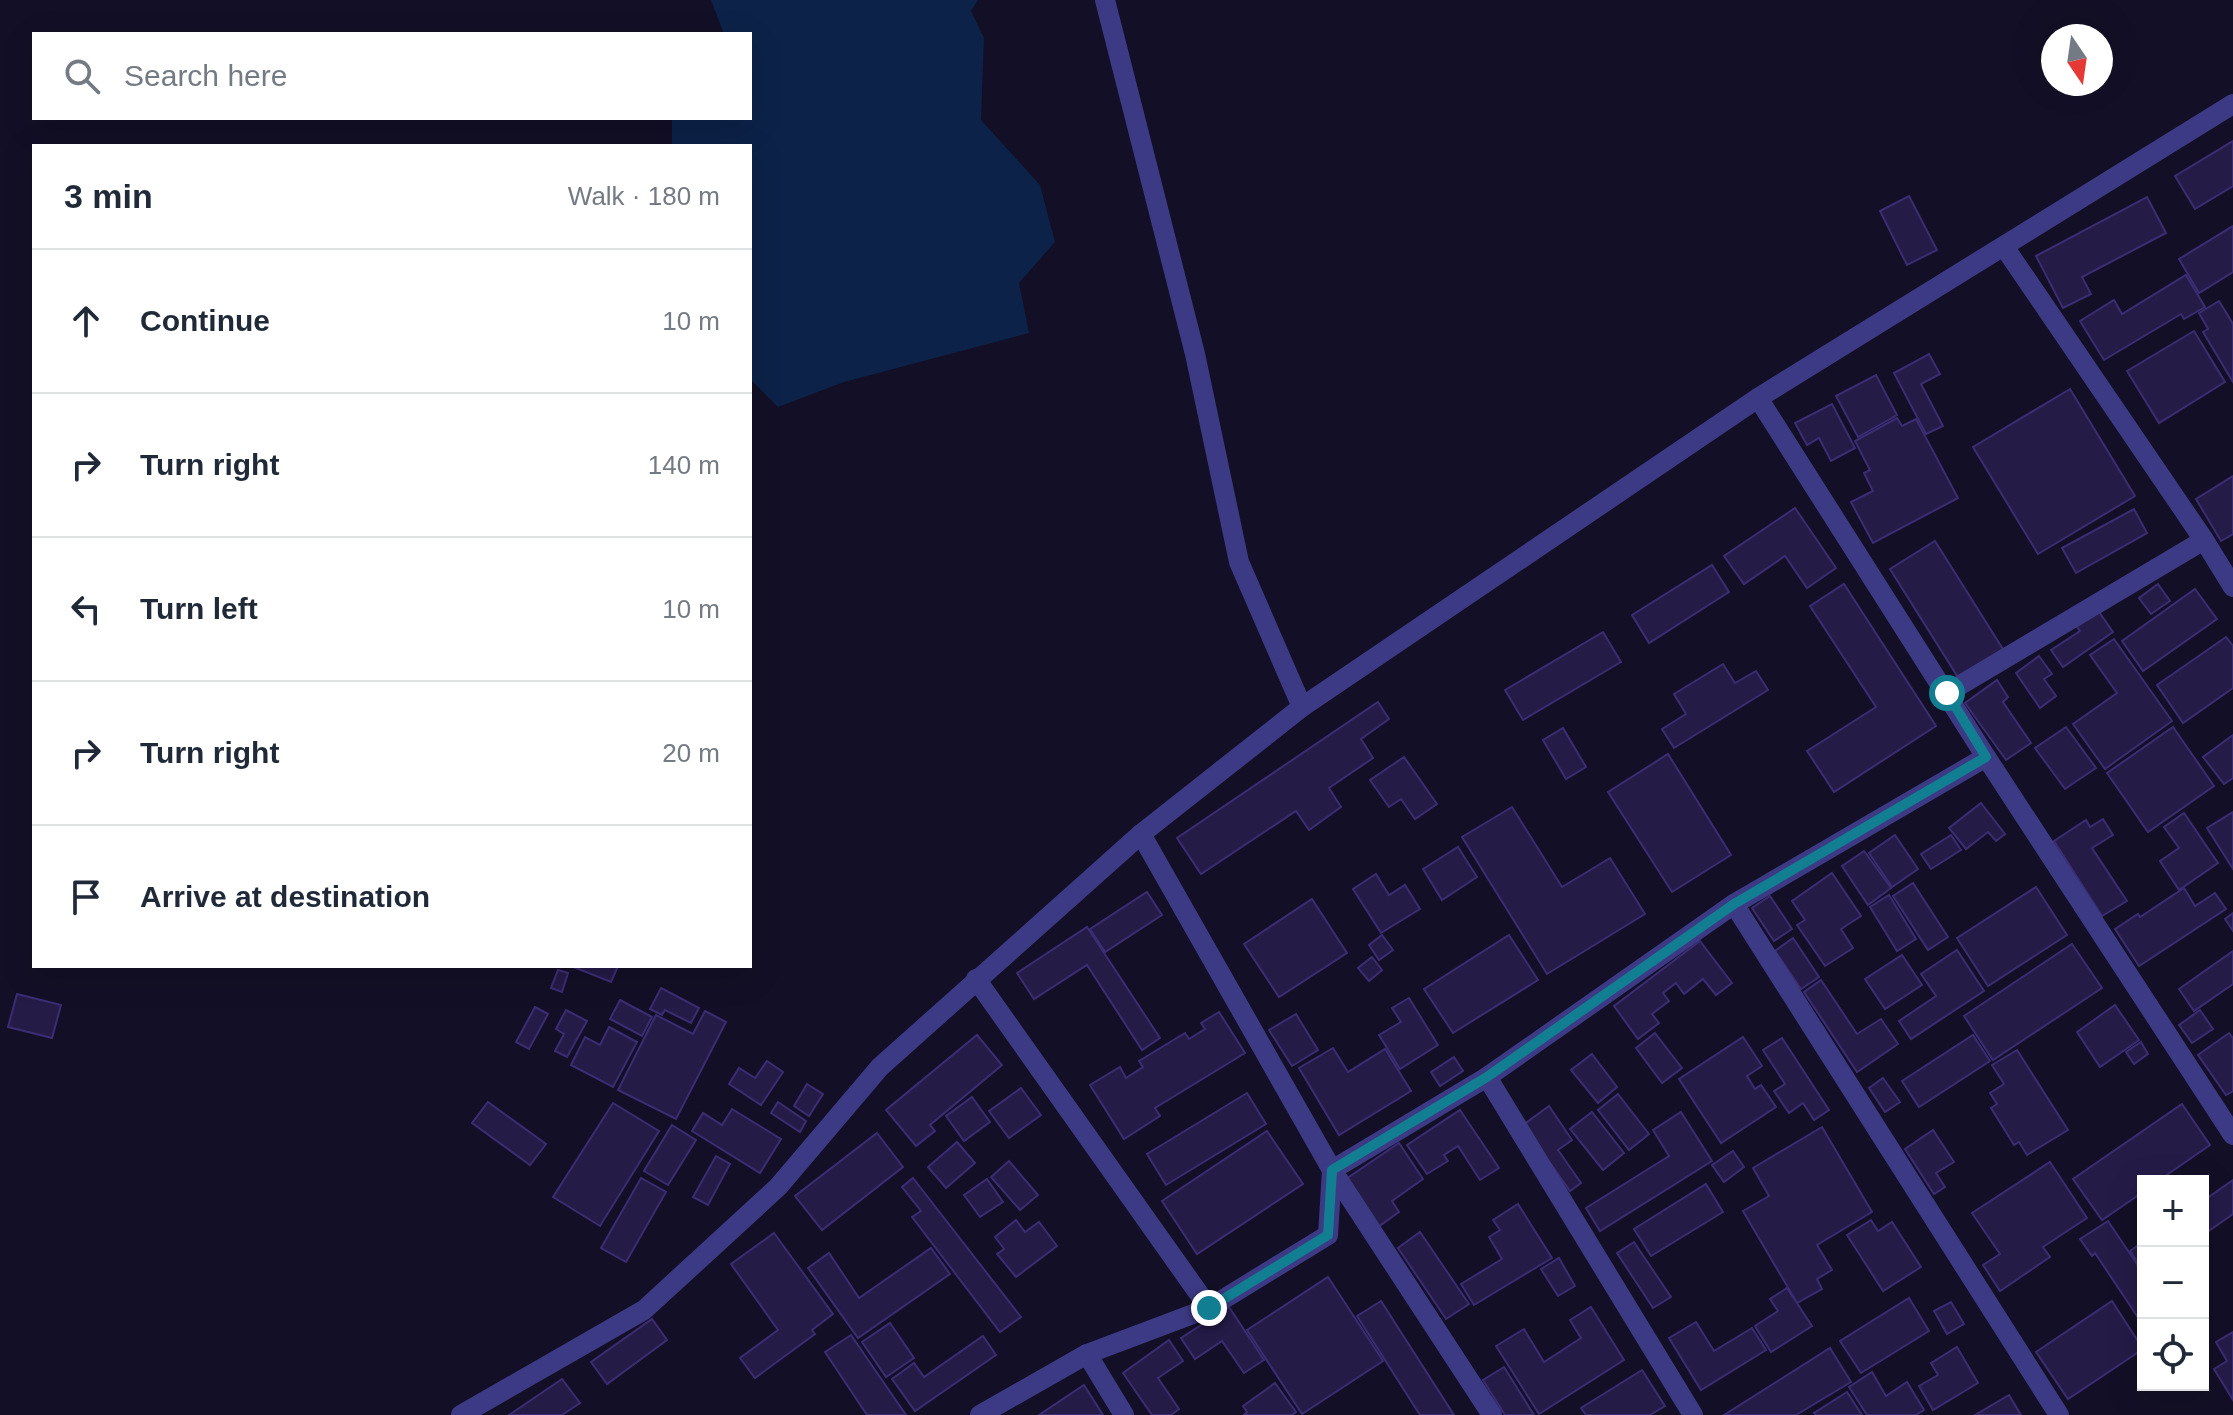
<!DOCTYPE html>
<meta charset="utf-8">
<style>
body{margin:0;font-family:Helvetica,sans-serif;background:#f2f2f3;color:#1f2937}
.controls{position:absolute;right:24px;bottom:24px;display:grid;overflow:hidden;border-radius:0px;box-shadow:0 8px 32px #0002}
.controls button{width:72px;height:72px;display:grid;place-items:center;padding:0;border:0;border-bottom:2px solid #e0e1e3;background:#fff;color:#1f2937;font:40px sans-serif}
.compass{position:absolute;left:2041px;top:24px;width:72px;height:72px;border-radius:50%;background:#fff;box-shadow:0 8px 32px #0002;rotate:167deg}
.stop{position:absolute;width:24px;height:24px;margin:-18px;border:6px solid #117e91;border-radius:50%;background:#fff}
.stop.end{background:#117e91;border-color:#fff;box-shadow:0 2px 8px #0008}
.list{margin:0;padding:0;list-style:none}
h2{display:flex;justify-content:space-between;align-items:center;height:104px;margin:0;padding:0 32px;font-size:34px}
h2 small{font-size:26px;font-weight:400;color:#747a83}
.list li{display:grid;grid-template-columns:52px 1fr auto;gap:24px;align-items:center;box-sizing:border-box;height:144px;padding:0 32px;border-top:2px solid #e0e1e3}
.list b{display:block;font-size:30px;white-space:nowrap}
.list em{font-size:26px;font-style:normal;color:#747a83}
.icon{flex:none;width:44px;height:44px;fill:none;stroke:currentColor;stroke-width:2;stroke-linecap:round;stroke-linejoin:round}
.map{position:relative;flex:none;width:2233px;height:1415px;overflow:hidden}
.search{position:absolute;background:#fff;box-shadow:0 8px 32px #0002;left:32px;top:32px;width:720px;height:88px;display:flex;align-items:center;gap:20px;box-sizing:border-box;padding:0 28px;border-radius:0px;color:#747a83;font-size:30px}
.panel{position:absolute;background:#fff;box-shadow:0 8px 32px #0002;left:32px;top:144px;width:720px;height:824px;border-radius:0px}
.map>svg:first-child{display:block}
.water{fill:#0c2248}
.building{fill:#241b47;stroke:#3b2d73;stroke-width:2}
.lines{fill:none;stroke-linecap:round;stroke-linejoin:round}
.minor{stroke:#3d3a85;stroke-width:20}
.route{stroke:#117e91;stroke-width:10}
</style>
<div class="map">
<svg width="2233" height="1415" viewBox="0 0 2233 1415">
<rect width="100%" height="100%" fill="#130f26"/>
<path class="water" d="M711 0H978L971 11 984 38 981 120 1040 185 1055 242 1019 283 1029 333 844 382 778 407 750 379V146H672V118H750V34H724Z"/>
<g class="building">
<path d="M2233 141V186L2195 209 2175 176Z"/>
<path d="M1909 196 1937 250 1907 265 1880 211Z"/>
<path d="M2147 197 2166 233 2082 277 2091 294 2063 308 2036 256Z"/>
<path d="M2233 226V272L2199 293 2179 259Z"/>
<path d="M2186 275 2205 307 2184 319 2181 314 2104 360 2080 321 2114 300 2122 314Z"/>
<path d="M2219 301 2233 324V382L2203 332 2208 329 2199 313Z"/>
<path d="M2194 331 2225 382 2159 423 2127 371Z"/>
<path d="M1929 354 1940 374 1921 384 1943 426 1926 434 1894 373Z"/>
<path d="M1876 375 1897 415 1858 437 1836 396Z"/>
<path d="M2070 389 2135 496 2038 554 1973 447Z"/>
<path d="M1832 404 1855 448 1831 461 1819 438 1807 445 1795 423Z"/>
<path d="M1897 418 1902 426 1916 419 1958 498 1873 543 1851 502 1873 491 1864 473 1870 470 1855 441Z"/>
<path d="M2233 476V534L2221 541 2196 499Z"/>
<path d="M1795 508 1836 568 1807 588 1785 556 1744 584 1724 556Z"/>
<path d="M2134 509 2147 533 2076 573 2062 548Z"/>
<path d="M1935 541 2006 654 1961 682 1890 569Z"/>
<path d="M1712 565 1729 592 1649 643 1632 615Z"/>
<path d="M1844 584 1936 726 1834 792 1807 751 1876 707 1810 606Z"/>
<path d="M2158 584 2170 601 2151 614 2139 598Z"/>
<path d="M2195 589 2217 619 2143 671 2122 641Z"/>
<path d="M2097 609 2113 632 2063 667 2051 650 2080 631 2075 624Z"/>
<path d="M1603 632 1621 662 1523 720 1505 690Z"/>
<path d="M2226 637 2233 646V688L2183 723 2157 685Z"/>
<path d="M2114 639 2172 721 2105 769 2073 724 2117 693 2090 655Z"/>
<path d="M2039 656 2052 674 2044 679 2056 696 2040 708 2016 673Z"/>
<path d="M1723 664 1735 683 1756 671 1768 690 1674 748 1662 729 1686 714 1674 694Z"/>
<path d="M1997 680 2008 697 2003 702 2031 743 2006 760 1965 703Z"/>
<path d="M1378 702 1389 719 1361 739 1373 758 1329 788 1341 807 1309 830 1296 811 1201 874 1177 838Z"/>
<path d="M2066 727 2096 768 2065 789 2035 748Z"/>
<path d="M2173 727 2214 786 2148 832 2107 773Z"/>
<path d="M1563 728 1586 767 1566 779 1543 740Z"/>
<path d="M2233 735V778L2224 784 2203 757Z"/>
<path d="M1668 754 1731 855 1672 892 1608 792Z"/>
<path d="M1404 757 1437 804 1415 819 1401 799 1389 807 1370 780Z"/>
<path d="M1981 803 2005 834 1996 841 1988 832 1966 849 1949 828Z"/>
<path d="M1512 807 1562 887 1610 858 1645 914 1547 974 1462 837Z"/>
<path d="M2233 812V869L2207 828Z"/>
<path d="M2184 813 2218 863 2179 890 2160 861 2179 848 2164 827Z"/>
<path d="M2103 819 2113 835 2092 848 2127 901 2102 916 2054 841 2086 820 2090 827Z"/>
<path d="M1895 835 1918 869 1892 887 1869 853Z"/>
<path d="M1951 835 1961 850 1931 869 1921 854Z"/>
<path d="M1458 847 1477 877 1442 900 1423 869Z"/>
<path d="M1864 851 1891 888 1868 905 1842 866Z"/>
<path d="M1832 873 1861 916 1841 929 1853 948 1825 966 1797 925 1805 920 1792 901Z"/>
<path d="M1376 874 1389 895 1405 885 1420 909 1381 933 1353 889Z"/>
<path d="M1913 883 1948 937 1928 950 1893 896Z"/>
<path d="M2036 887 2067 935 1988 986 1957 938Z"/>
<path d="M2184 888 2195 906 2215 893 2226 909 2139 966 2115 929 2138 914 2140 917Z"/>
<path d="M1147 892 1162 915 1105 952 1090 929Z"/>
<path d="M1889 895 1916 939 1897 951 1870 907Z"/>
<path d="M1770 896 1792 929 1774 941 1752 908Z"/>
<path d="M1312 899 1347 953 1279 997 1244 944Z"/>
<path d="M2233 913V931L2225 919Z"/>
<path d="M1087 927 1160 1038 1142 1050 1087 965 1034 999 1017 973Z"/>
<path d="M1382 935 1393 950 1379 960 1369 945Z"/>
<path d="M1509 935 1538 980 1453 1033 1424 989Z"/>
<path d="M1793 938 1819 977 1801 989 1775 951Z"/>
<path d="M1700 941 1732 983 1716 995 1703 979 1684 994 1676 983 1663 993 1669 1001 1652 1014 1659 1023 1638 1039 1614 1006Z"/>
<path d="M2072 944 2102 988 1993 1060 1964 1016Z"/>
<path d="M1957 950 1984 991 1911 1039 1899 1021 1936 996 1921 974Z"/>
<path d="M2233 951V984L2194 1011 2179 989Z"/>
<path d="M1902 955 1922 985 1885 1009 1865 979Z"/>
<path d="M1372 957 1382 970 1369 981 1358 968Z"/>
<path d="M571 966H618L611 982Z"/>
<path d="M558 970 568 973 562 992 551 988Z"/>
<path d="M1821 980 1857 1034 1881 1019 1898 1044 1857 1072 1804 992Z"/>
<path d="M661 988 699 1008 691 1023 665 1010 662 1015 650 1009Z"/>
<path d="M17 994 61 1005 52 1038 8 1027Z"/>
<path d="M1409 998 1438 1045 1400 1069 1379 1035 1401 1022 1392 1008Z"/>
<path d="M620 1000 652 1017 642 1036 610 1019Z"/>
<path d="M2115 1005 2139 1040 2100 1067 2077 1032Z"/>
<path d="M535 1007 548 1014 529 1049 516 1042Z"/>
<path d="M566 1010 587 1021 567 1057 555 1051 564 1034 556 1029Z"/>
<path d="M2200 1010 2213 1029 2192 1043 2179 1025Z"/>
<path d="M705 1011 726 1022 676 1119 618 1090 656 1015 693 1034Z"/>
<path d="M1219 1012 1245 1053 1155 1108 1160 1116 1124 1139 1090 1085 1120 1067 1126 1078 1143 1067 1139 1061 1185 1033 1189 1039 1205 1029 1201 1023Z"/>
<path d="M1296 1014 1318 1050 1292 1066 1269 1030Z"/>
<path d="M609 1027 637 1042 613 1087 571 1065 585 1037 600 1045Z"/>
<path d="M1655 1033 1682 1068 1662 1083 1636 1048Z"/>
<path d="M2229 1033 2233 1038V1091L2226 1095 2198 1055Z"/>
<path d="M977 1035 1002 1065 930 1125 935 1131 916 1146 886 1110Z"/>
<path d="M1973 1035 1990 1061 1919 1107 1902 1081Z"/>
<path d="M1743 1037 1762 1066 1747 1076 1755 1089 1761 1085 1776 1107 1721 1143 1679 1079Z"/>
<path d="M1782 1038 1829 1110 1814 1120 1803 1103 1789 1113 1774 1091 1785 1084 1763 1050Z"/>
<path d="M2141 1042 2148 1054 2134 1064 2126 1052Z"/>
<path d="M1333 1048 1348 1072 1385 1049 1411 1091 1339 1135 1299 1068Z"/>
<path d="M2017 1050 2068 1130 2027 1155 2019 1142 2014 1145 1991 1108 1997 1104 1990 1093 2004 1084 1992 1065Z"/>
<path d="M1592 1054 1617 1087 1598 1103 1571 1070Z"/>
<path d="M1454 1057 1463 1071 1440 1086 1431 1072Z"/>
<path d="M767 1061 783 1072 761 1105 729 1084 739 1068 755 1078Z"/>
<path d="M1883 1078 1900 1102 1885 1112 1869 1088Z"/>
<path d="M807 1084 823 1094 809 1116 794 1106Z"/>
<path d="M1021 1088 1041 1115 1009 1138 989 1111Z"/>
<path d="M1247 1093 1266 1124 1166 1185 1147 1154Z"/>
<path d="M1618 1094 1649 1134 1629 1150 1598 1110Z"/>
<path d="M972 1097 990 1122 964 1141 946 1116Z"/>
<path d="M488 1102 546 1144 530 1165 472 1123Z"/>
<path d="M778 1102 806 1121 800 1132 771 1113Z"/>
<path d="M613 1103 659 1131 600 1226 553 1197Z"/>
<path d="M2182 1104 2210 1145 2158 1181H2143V1192L2102 1220 2073 1179Z"/>
<path d="M1549 1106 1572 1140 1558 1150 1581 1183 1570 1191 1523 1125Z"/>
<path d="M732 1109 781 1139 760 1173 692 1131 703 1113 722 1125Z"/>
<path d="M1460 1110 1499 1168 1480 1180 1458 1146 1444 1155 1448 1161 1427 1174 1407 1145Z"/>
<path d="M1592 1112 1624 1153 1603 1170 1570 1129Z"/>
<path d="M1681 1112 1712 1161 1600 1231 1586 1208 1669 1156 1653 1130Z"/>
<path d="M672 1125 696 1140 668 1185 644 1171Z"/>
<path d="M1822 1127 1872 1212 1817 1245 1832 1270 1817 1279 1822 1289 1797 1303 1743 1211 1769 1196 1753 1168Z"/>
<path d="M1933 1130 1954 1162 1936 1173 1945 1187 1934 1194 1905 1149Z"/>
<path d="M1267 1131 1303 1184 1197 1254 1162 1201Z"/>
<path d="M877 1133 903 1167 822 1230 795 1196Z"/>
<path d="M957 1142 975 1163 946 1188 928 1167Z"/>
<path d="M1399 1143 1423 1179 1392 1201 1399 1212 1378 1227 1346 1179Z"/>
<path d="M1733 1151 1744 1167 1724 1182 1712 1165Z"/>
<path d="M716 1156 730 1164 708 1205 693 1197Z"/>
<path d="M1009 1161 1038 1195 1020 1210 991 1177Z"/>
<path d="M2050 1162 2087 1218 2043 1247 2050 1257 2000 1291 1983 1265 2000 1254 1972 1213Z"/>
<path d="M641 1178 666 1192 626 1262 601 1248Z"/>
<path d="M913 1178 1021 1317 1000 1332 912 1217 921 1211 902 1187Z"/>
<path d="M987 1179 1003 1202 980 1217 964 1195Z"/>
<path d="M2233 1180V1214L2203 1235V1201Z"/>
<path d="M1706 1184 1723 1212 1651 1256 1634 1229Z"/>
<path d="M1518 1204 1552 1258 1474 1305 1461 1284 1502 1259 1489 1237 1500 1230 1493 1220Z"/>
<path d="M1016 1220 1025 1232 1039 1222 1057 1246 1016 1277 997 1254 1004 1249 995 1237Z"/>
<path d="M1871 1220 1878 1231 1892 1222 1921 1267 1883 1291 1847 1235Z"/>
<path d="M2108 1221 2143 1273V1325L2095 1253 2092 1256 2080 1239Z"/>
<path d="M1420 1232 1469 1304 1446 1319 1398 1248Z"/>
<path d="M774 1233 833 1314 812 1330 815 1334 755 1378 740 1358 778 1330 731 1264Z"/>
<path d="M1634 1242 1671 1297 1653 1308 1617 1253Z"/>
<path d="M2143 1242V1270L2130 1251Z"/>
<path d="M931 1248 950 1274 858 1338 808 1268 829 1253 859 1298Z"/>
<path d="M1559 1258 1575 1286 1558 1296 1541 1269Z"/>
<path d="M1328 1277 1383 1361 1302 1414 1247 1330Z"/>
<path d="M1787 1288 1812 1326 1771 1352 1755 1326 1778 1311 1770 1299Z"/>
<path d="M1909 1298 1929 1331 1861 1373 1840 1341Z"/>
<path d="M1381 1301 1454 1415H1420L1357 1316Z"/>
<path d="M2112 1301 2143 1349 2068 1399 2036 1352Z"/>
<path d="M1951 1302 1964 1324 1947 1334 1934 1311Z"/>
<path d="M1229 1307 1264 1360 1244 1373 1222 1341 1195 1359 1181 1338Z"/>
<path d="M1591 1307 1624 1360 1539 1414 1496 1346 1524 1329 1544 1362 1581 1338 1570 1320Z"/>
<path d="M652 1319 667 1340 607 1384 591 1362Z"/>
<path d="M1696 1322 1714 1351 1752 1328 1766 1350 1701 1390 1669 1338Z"/>
<path d="M890 1323 914 1358 886 1377 862 1342Z"/>
<path d="M2233 1332V1400L2214 1369 2227 1361 2216 1342Z"/>
<path d="M851 1335 906 1415H867L825 1352Z"/>
<path d="M983 1336 996 1355 915 1411 892 1379 914 1363 924 1377Z"/>
<path d="M1169 1340 1183 1361 1158 1378 1179 1409 1171 1415H1152L1123 1373Z"/>
<path d="M1957 1347 1978 1383 1933 1410 1919 1386 1938 1375 1931 1363Z"/>
<path d="M1830 1348 1851 1382 1796 1415H1724Z"/>
<path d="M1504 1367 1534 1415H1505L1483 1380Z"/>
<path d="M1642 1370 1665 1406 1650 1415H1586L1581 1408Z"/>
<path d="M1872 1372 1886 1396 1907 1382 1924 1410 1916 1415H1867L1849 1387Z"/>
<path d="M562 1379 580 1403 562 1415H509Z"/>
<path d="M1275 1383 1296 1412 1292 1415H1244L1247 1412 1243 1406Z"/>
<path d="M1084 1385 1103 1415H1039Z"/>
<path d="M1847 1392 1862 1415H1816L1814 1413Z"/>
<path d="M2009 1395 2021 1415H1975Z"/>
</g>
<g class="lines">
<g class="minor">
<path d="M1105 0 1195 354 1239 562 1302 707"/>
<path d="M2005 248 2204 540 2233 587"/>
<path d="M1758 398 1986 757 2233 1135"/>
<path d="M1947 693 2204 540"/>
<path d="M1141 834 1332 1170 1492 1415"/>
<path d="M1734 904 2059 1415"/>
<path d="M976 979 1209 1308"/>
<path d="M1487 1077 1693 1415"/>
<path d="M1087 1354 1124 1415"/>
<path d="M461 1415 644 1310 778 1187 880 1067 1141 834 1302 707 1758 398 2233 104"/>
<path d="M980 1415 1087 1354 1209 1308 1328 1235 1332 1170 1487 1077 1734 904 1986 757"/>
</g>
</g>
<g class="lines">
<path class="route" d="M1209 1308 1328 1235 1332 1170 1487 1077 1734 904 1986 757 1947 693"/>
</g>
</svg>
<div class="controls">
<button>+</button>
<button>−</button>
<button><svg class="icon" aria-label="locate" viewBox="0 0 24 24"><circle cx="12" cy="12" r="6"/><path d="M12 2v4M12 18v4M2 12h4M18 12h4"/></svg></button>
</div>
<svg class="compass" viewBox="-18 -18 36 36"><path d="M0-13l5 13h-10z" fill="#e53935"/><path d="M0 13l5-13h-10z" fill="#747a83"/></svg>
<div class="stop" style="left:1947px;top:693px"></div>
<div class="stop end" style="left:1209px;top:1308px"></div>
<div class="search"><svg class="icon" aria-label="search" viewBox="0 0 24 24"><circle cx="10" cy="10" r="6"/><path d="M15 15l6 6"/></svg>Search here</div>
<section class="panel">
<h2>3 min<small>Walk · 180 m</small></h2>
<ul class="list">
<li><svg class="icon" aria-label="ahead" viewBox="0 0 24 24"><path d="M12 20V5M6 11l6-6 6 6"/></svg><div><b>Continue</b></div><em>10 m</em></li>
<li><svg class="icon" aria-label="right" viewBox="0 0 24 24"><path d="M7 20v-9h11M14 6l5 5-5 5"/></svg><div><b>Turn right</b></div><em>140 m</em></li>
<li><svg class="icon" aria-label="left" viewBox="0 0 24 24"><path d="M17 20v-9H6M10 6l-5 5 5 5"/></svg><div><b>Turn left</b></div><em>10 m</em></li>
<li><svg class="icon" aria-label="right" viewBox="0 0 24 24"><path d="M7 20v-9h11M14 6l5 5-5 5"/></svg><div><b>Turn right</b></div><em>20 m</em></li>
<li><svg class="icon" aria-label="arrive" viewBox="0 0 24 24"><path d="M6 21V4h12l-3 4 3 4H6"/></svg><div><b>Arrive at destination</b></div></li>
</ul>
</section>
</div>
